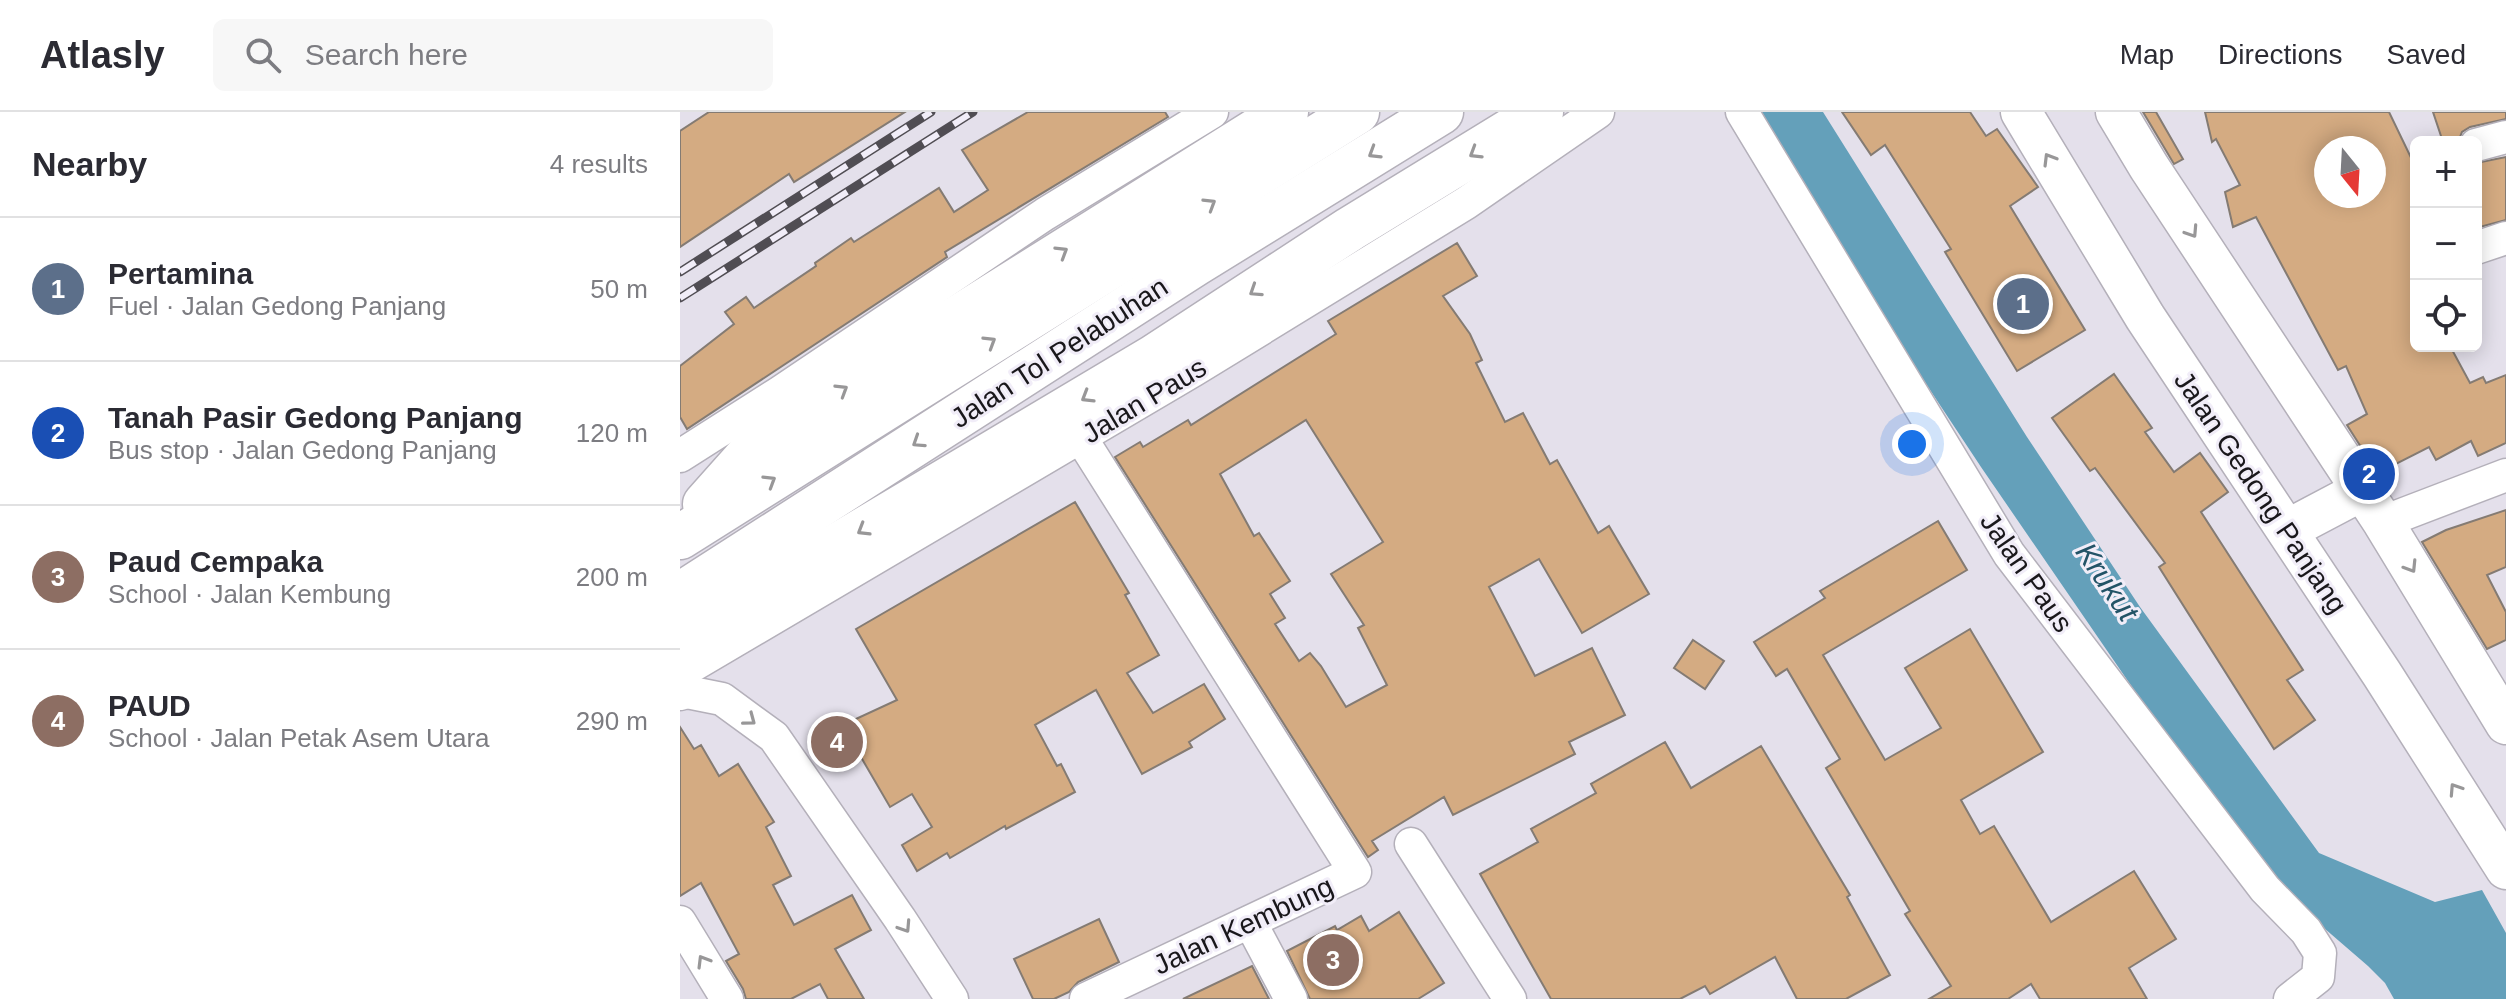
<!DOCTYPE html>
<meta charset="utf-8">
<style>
body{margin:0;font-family:Helvetica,sans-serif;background:#f7f7f7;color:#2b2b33}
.controls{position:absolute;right:24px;top:24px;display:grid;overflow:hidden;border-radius:12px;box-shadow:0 4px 20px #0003}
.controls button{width:72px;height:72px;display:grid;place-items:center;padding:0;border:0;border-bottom:2px solid #e1e1e2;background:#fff;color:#2b2b33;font:40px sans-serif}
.compass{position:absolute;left:1634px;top:24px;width:72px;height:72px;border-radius:50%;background:#fff;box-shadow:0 4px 20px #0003;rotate:162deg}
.you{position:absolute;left:1232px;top:332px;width:28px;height:28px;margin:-20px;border:6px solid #fff;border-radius:50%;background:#1a73e8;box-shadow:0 0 0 12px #1a73e833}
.badge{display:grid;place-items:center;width:52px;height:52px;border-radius:50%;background:#344cbe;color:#fff;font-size:26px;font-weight:700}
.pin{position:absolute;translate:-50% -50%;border:4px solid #fff;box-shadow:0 2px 8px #0006}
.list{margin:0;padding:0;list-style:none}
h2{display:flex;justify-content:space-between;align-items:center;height:104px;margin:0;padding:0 32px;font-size:34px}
h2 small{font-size:26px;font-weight:400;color:#7c7c81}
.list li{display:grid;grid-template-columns:52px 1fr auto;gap:24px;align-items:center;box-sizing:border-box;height:144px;padding:0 32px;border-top:2px solid #e1e1e2}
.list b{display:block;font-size:30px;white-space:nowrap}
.list p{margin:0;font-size:26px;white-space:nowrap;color:#7c7c81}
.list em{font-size:26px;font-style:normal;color:#7c7c81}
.icon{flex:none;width:44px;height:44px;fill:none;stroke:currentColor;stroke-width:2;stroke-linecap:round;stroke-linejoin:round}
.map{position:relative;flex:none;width:1826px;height:887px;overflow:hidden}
header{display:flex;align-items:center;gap:48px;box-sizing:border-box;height:112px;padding:0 40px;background:#fff;border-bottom:2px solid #e1e1e2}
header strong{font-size:38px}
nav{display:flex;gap:44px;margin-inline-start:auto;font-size:28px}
.search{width:560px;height:72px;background:#f7f7f7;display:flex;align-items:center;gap:20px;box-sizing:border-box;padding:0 28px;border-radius:12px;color:#7c7c81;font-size:30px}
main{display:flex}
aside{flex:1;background:#fff}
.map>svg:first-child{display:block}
.water{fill:#64a0ba}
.building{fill:#d4ab82;stroke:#847b73;stroke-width:2;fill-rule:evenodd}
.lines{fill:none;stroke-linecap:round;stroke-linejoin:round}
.minor-casing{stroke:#b4b0ba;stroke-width:35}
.major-casing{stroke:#b4b0ba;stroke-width:43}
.highway-casing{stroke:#b4b0ba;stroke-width:47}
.minor{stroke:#fff;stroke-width:32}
.major{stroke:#fff;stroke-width:40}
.highway{stroke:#fff;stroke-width:44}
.rail-casing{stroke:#504d53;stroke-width:9}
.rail{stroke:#f1edf8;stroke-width:6;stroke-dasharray:18;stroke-linecap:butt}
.oneway{stroke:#989798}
.labels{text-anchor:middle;stroke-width:6;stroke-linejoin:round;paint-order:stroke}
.street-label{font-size:28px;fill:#19171b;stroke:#f1edf8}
.water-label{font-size:30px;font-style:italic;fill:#225367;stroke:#f1edf8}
</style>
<header>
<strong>Atlasly</strong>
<div class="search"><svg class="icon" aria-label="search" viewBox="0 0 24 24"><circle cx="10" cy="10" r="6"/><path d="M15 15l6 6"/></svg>Search here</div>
<nav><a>Map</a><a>Directions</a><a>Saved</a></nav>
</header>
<main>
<aside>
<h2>Nearby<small>4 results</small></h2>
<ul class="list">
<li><span class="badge" style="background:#5c6f8a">1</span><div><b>Pertamina</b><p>Fuel · Jalan Gedong Panjang</p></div><em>50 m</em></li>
<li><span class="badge" style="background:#1a4fb4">2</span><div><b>Tanah Pasir Gedong Panjang</b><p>Bus stop · Jalan Gedong Panjang</p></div><em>120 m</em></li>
<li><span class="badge" style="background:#8d6e63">3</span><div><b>Paud Cempaka</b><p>School · Jalan Kembung</p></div><em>200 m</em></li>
<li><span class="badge" style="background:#8d6e63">4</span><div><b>PAUD</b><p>School · Jalan Petak Asem Utara</p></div><em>290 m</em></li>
</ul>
</aside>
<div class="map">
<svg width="1826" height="887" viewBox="0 0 1826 887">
<rect width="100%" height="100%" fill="#e4e0eb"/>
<path class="water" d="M1066 0H1143L1347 325 1460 495 1639 741 1755 790 1802 778 1826 821V887H1714L1705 871 1688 854 1579 760 1301 355Z"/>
<g class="building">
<path d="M29 0H225L114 70 109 62 0 135V19Z"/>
<path d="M348 0H485L488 5 265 140 267 145 7 317 0 305V254L54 212 45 200 66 185 74 196 136 154 135 151 171 126 174 130 259 76 274 100 308 78 282 38Z"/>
<path d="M1162 0H1290L1306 24 1317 17 1358 75 1330 94 1405 218 1337 259 1265 140 1271 137 1205 33 1191 43Z"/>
<path d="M1463 0H1476L1503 47 1494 52Z"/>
<path d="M1525 0H1709L1736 56V234H1770L1790 271 1803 265 1806 271 1826 263V331L1798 344 1791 329 1756 348 1749 335 1710 355 1701 338 1688 346 1667 313 1687 302 1666 254 1658 258 1576 105 1553 115 1545 80 1560 73 1536 27 1532 30ZM1646 36H1694V84H1646Z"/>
<path d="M1753 0H1826V7L1790 15 1782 20 1778 30H1763Z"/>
<path d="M1826 45V108L1796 116V51Z"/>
<path d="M777 131 797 164 763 184 790 222 802 248 796 251 825 310 843 301 870 352 877 348 918 421 929 414 969 482 902 521 859 447 809 475 855 564 912 536 945 603 889 630 895 642 773 703 764 685 692 729 698 738 688 745 435 345 460 330 463 335 508 308 511 313 656 222 648 209ZM626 308 703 430 651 462 684 513 678 516 707 573 666 595 641 554 630 541 619 549 595 512 605 506 590 482 610 469 579 421 574 424 540 362Z"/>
<path d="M1434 262 1472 316 1465 320 1494 360 1520 341 1548 380 1521 400 1623 558 1607 568 1635 608 1594 637 1479 455 1485 451 1415 356 1410 359 1372 306Z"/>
<path d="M395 390 449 481 445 483 479 543 447 561 473 601 524 572 545 607 509 630 512 635 462 662 416 578 355 613 377 654 381 652 395 680 326 717 325 714 270 746 267 741 237 759 222 733 252 715 232 682 210 695 178 640 157 655 133 622 157 605 163 613 217 588 176 517Z"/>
<path d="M1826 398V455L1807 463 1826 500V528L1807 537 1742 430 1766 418Z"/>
<path d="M1258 409 1287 458 1143 543 1205 648 1261 616 1225 556 1290 517 1363 640 1281 688 1300 722 1314 714 1371 810 1454 759 1496 827 1449 856 1467 887H1360L1351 872 1328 887H1249L1271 874 1225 802 1230 799 1146 656 1160 647 1107 557 1096 564 1074 530 1145 486 1140 479Z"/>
<path d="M1013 528 1044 549 1025 577 994 556Z"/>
<path d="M0 615 14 637 21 633 39 664 58 652 94 710 86 715 111 764 93 773 114 813 172 783 191 818 155 837 184 887H148L140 872 111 887H66L63 877 46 849 59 842 21 771 0 784Z"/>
<path d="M985 630 1011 676 1081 634 1170 783 1167 785 1210 863 1166 887H1117L1095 845 1030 882 1025 874 1000 887H871L800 762 858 730 851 717 916 681 911 672Z"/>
<path d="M719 800 764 871 738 887H630L607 839 655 814 657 818 681 804 689 819Z"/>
<path d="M419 807 439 850 398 870 389 880 374 887H353L334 847Z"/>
<path d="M572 854 589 887H503Z"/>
</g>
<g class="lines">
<defs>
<g id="minor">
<path d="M1062 0 1329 442 1585 777 1626 819 1640 841 1638 865 1610 887"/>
<path d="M1796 33 1826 25"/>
<path d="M1796 136 1826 126"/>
<path d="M401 326 675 760 406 887"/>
<path d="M0 344 99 281 365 102 532 0"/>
<path d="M1703 410 1826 363"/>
<path d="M0 561 514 258 786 91 918 0"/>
<path d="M0 582 7 580 42 587 94 625 220 807 272 887"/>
<path d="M731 732 830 887"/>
<path d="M0 810 47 887"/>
<path d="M570 810 611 887"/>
</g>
<g id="major">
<path d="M1341 0 1465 205 1702 562 1826 757"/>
<path d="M1436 0 1469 55 1703 410 1826 612"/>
<path d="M1607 418 1681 379"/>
</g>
<g id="highway">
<path d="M25 392 81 329 606 0"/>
<path d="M0 425 677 0"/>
<path d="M0 483 515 152 761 0"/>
<path d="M0 527 474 245 670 117 861 0"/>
</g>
</defs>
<use href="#minor" class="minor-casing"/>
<use href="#major" class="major-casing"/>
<use href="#highway" class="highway-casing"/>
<use href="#minor" class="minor"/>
<use href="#major" class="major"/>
<use href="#highway" class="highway"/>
<defs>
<g id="rail">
<path d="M0 160 251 0"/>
<path d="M0 186 293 0"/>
</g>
</defs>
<use href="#rail" class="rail-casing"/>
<use href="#rail" class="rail"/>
</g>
<defs><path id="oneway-chevron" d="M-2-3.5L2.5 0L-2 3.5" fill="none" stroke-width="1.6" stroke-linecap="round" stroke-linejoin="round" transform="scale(2)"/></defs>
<g class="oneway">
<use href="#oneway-chevron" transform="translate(694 41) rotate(148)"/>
<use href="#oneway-chevron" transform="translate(795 41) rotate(148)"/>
<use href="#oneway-chevron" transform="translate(1369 47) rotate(-121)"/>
<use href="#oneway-chevron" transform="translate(530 92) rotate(-32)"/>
<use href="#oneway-chevron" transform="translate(1512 120) rotate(57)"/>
<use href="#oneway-chevron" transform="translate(382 140) rotate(-32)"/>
<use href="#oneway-chevron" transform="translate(575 179) rotate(147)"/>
<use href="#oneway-chevron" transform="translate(310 230) rotate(-32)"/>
<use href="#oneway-chevron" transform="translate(162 278) rotate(-32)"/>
<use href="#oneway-chevron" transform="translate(407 285) rotate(149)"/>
<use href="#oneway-chevron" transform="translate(238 330) rotate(147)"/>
<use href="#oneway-chevron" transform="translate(90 369) rotate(-32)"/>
<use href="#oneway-chevron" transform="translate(183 418) rotate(149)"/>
<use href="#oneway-chevron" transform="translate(1731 455) rotate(58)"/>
<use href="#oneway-chevron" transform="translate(70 608) rotate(37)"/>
<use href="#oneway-chevron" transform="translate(1775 677) rotate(-123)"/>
<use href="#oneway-chevron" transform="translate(225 815) rotate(57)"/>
<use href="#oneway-chevron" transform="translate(23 849) rotate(-121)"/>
</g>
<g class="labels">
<g class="street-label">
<text transform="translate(379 240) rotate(-33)" y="10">Jalan Tol Pelabuhan</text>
<text transform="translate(464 288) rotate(-31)" y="10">Jalan Paus</text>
<text transform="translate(1581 380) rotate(56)" y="10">Jalan Gedong Panjang</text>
<text transform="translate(1347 460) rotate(55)" y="10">Jalan Paus</text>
<text transform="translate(563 813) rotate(-25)" y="10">Jalan Kembung</text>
</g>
<g class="water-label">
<text transform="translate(1427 470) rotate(56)" y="10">Krukut</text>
</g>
</g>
</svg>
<div class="controls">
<button>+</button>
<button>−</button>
<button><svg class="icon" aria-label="locate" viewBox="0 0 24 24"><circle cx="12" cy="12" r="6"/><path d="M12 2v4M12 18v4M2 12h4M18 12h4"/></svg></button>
</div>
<svg class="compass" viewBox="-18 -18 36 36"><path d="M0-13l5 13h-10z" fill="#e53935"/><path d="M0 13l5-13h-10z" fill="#7c7c81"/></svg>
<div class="you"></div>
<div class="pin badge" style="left:1343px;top:192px;background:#5c6f8a">1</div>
<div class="pin badge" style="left:1689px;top:362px;background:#1a4fb4">2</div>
<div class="pin badge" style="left:653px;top:848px;background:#8d6e63">3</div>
<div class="pin badge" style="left:157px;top:630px;background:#8d6e63">4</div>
</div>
</main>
